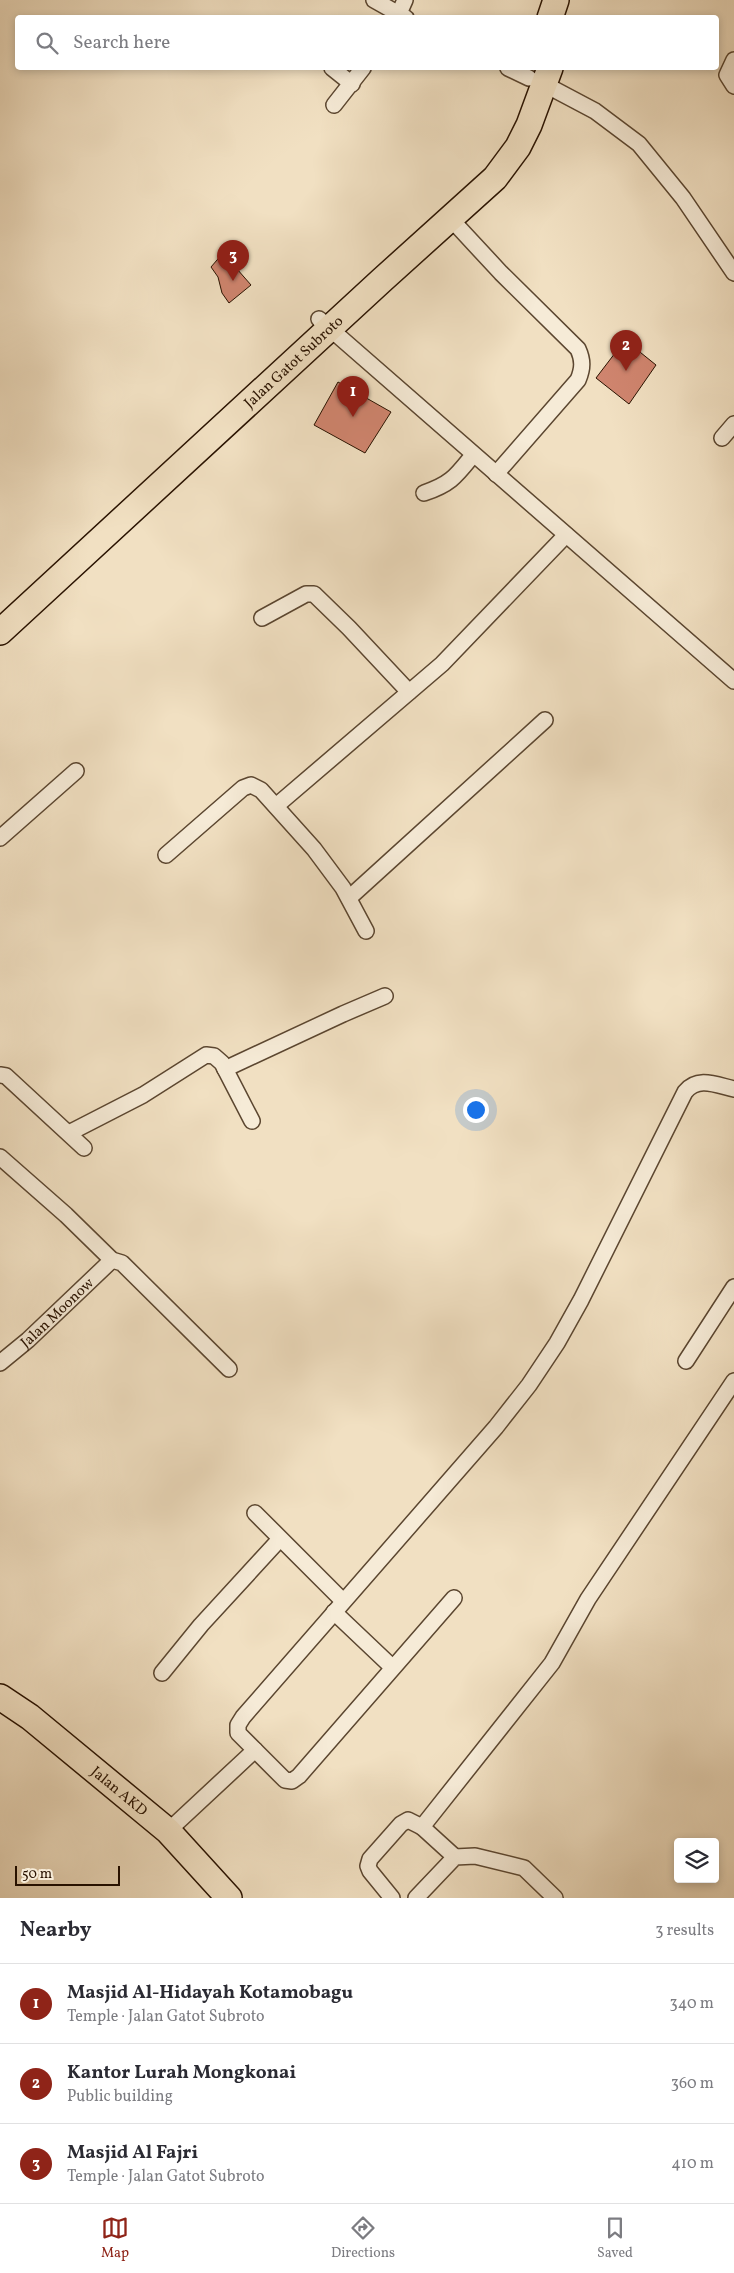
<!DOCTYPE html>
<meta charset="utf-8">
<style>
body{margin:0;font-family:Vollkorn,serif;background:#f2f2f3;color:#2b2b33}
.controls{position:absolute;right:15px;bottom:15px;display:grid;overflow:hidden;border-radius:5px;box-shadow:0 2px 8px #0003}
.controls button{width:45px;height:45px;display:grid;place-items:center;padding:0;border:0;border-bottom:1px solid #e1e1e2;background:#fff;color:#2b2b33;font:25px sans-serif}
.scale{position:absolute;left:15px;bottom:12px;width:105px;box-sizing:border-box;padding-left:5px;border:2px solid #291200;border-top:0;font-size:14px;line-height:18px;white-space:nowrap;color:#291200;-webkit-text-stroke:4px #f6ebd7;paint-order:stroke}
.you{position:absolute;left:475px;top:1109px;width:18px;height:18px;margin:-12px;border:4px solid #fff;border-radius:50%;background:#1a73e8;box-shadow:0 0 0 8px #1a73e833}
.badge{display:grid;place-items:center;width:32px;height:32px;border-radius:50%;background:#8f2418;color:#fff;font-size:16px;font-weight:700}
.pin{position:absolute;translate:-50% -41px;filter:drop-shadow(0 1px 2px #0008)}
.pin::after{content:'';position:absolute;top:26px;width:18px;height:15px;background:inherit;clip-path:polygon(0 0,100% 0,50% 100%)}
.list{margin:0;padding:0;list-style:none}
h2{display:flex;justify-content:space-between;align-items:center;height:65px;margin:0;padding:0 20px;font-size:21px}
h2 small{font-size:16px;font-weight:400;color:#7c7c81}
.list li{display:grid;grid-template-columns:32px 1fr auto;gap:15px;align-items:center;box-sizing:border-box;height:80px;padding:0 20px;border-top:1px solid #e1e1e2}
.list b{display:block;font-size:19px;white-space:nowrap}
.list p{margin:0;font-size:16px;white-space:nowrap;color:#7c7c81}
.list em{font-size:16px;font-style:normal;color:#7c7c81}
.icon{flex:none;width:28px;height:28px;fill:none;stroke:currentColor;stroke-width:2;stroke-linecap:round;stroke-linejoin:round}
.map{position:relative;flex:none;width:734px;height:1898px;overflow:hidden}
.search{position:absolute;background:#fff;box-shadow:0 2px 8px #0003;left:15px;right:15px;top:15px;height:55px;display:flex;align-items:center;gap:12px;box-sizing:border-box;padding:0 18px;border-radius:5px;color:#7c7c81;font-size:19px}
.sheet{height:305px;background:#fff}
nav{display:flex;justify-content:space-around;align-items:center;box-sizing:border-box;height:70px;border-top:1px solid #e1e1e2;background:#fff;font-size:14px;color:#7c7c81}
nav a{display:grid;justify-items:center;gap:2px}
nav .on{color:#8f2418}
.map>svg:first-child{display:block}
.building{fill:#d0856f;stroke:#291200}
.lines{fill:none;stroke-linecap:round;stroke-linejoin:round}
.minor-casing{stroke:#5b4630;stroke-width:18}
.trunk-casing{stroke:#291200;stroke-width:28}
.minor{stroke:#f6ebd7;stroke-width:15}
.trunk{stroke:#f1e0c2;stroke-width:25}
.labels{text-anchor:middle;stroke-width:5;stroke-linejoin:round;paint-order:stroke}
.street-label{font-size:15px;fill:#291200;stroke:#f6ebd7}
</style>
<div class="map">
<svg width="734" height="1898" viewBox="0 0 734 1898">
<rect width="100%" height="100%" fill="#f1e0c2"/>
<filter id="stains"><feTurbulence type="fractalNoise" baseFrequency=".004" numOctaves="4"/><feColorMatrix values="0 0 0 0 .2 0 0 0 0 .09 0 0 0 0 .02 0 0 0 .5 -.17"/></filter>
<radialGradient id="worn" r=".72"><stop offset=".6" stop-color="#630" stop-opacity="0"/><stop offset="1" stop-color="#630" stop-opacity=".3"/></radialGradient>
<g class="building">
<path d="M223 253 251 285 229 303 222 293 218 277 211 267Z"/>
<path d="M625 340 656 365 629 404 596 378Z"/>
<path d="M338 382 391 412 365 453 314 425Z"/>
</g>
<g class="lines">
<defs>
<g id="minor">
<path d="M374 0 406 18"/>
<path d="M397 18 405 0"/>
<path d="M734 60 727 75 734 86"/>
<path d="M332 68 352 84"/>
<path d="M508 68 529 78"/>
<path d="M544 84 595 111 639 144 683 198 734 273"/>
<path d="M334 105 363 68"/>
<path d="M450 218 501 273 578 349C583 360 583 368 578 380L496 474"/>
<path d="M319 319 734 681"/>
<path d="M722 438 734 424"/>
<path d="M424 493C451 484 456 476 473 455"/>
<path d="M262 618 306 594H314L349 628 409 692"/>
<path d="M276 806 442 664 566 535"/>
<path d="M0 838 76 771"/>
<path d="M166 855 243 788 251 785 261 790 314 849 343 888 366 931"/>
<path d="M349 898 545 720"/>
<path d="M225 1069 343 1014 385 996"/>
<path d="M0 1075 6 1076 84 1148"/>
<path d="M69 1133 143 1095 206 1055 214 1056 222 1063 252 1121"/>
<path d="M0 1157 66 1215 112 1260 122 1263 229 1369"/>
<path d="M686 1361 734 1287"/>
<path id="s1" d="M0 1363 28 1340 112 1260"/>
<path d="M255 1513 343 1601"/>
<path d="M334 1612 392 1667"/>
<path d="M162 1673 201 1625 279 1540"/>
<path d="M255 1750 238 1733V1725L243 1717 496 1427 529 1385 557 1343 581 1300 685 1092C698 1076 716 1085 734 1089"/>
<path d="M168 1831 255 1750 285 1780 292 1781 299 1776 454 1598"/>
<path d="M455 1857 422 1827 552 1663 588 1599 734 1381"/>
<path d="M392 1898 370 1871 368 1866 370 1859 401 1824 408 1820 422 1827"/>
<path d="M416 1898 455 1857 475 1856 524 1868 555 1898"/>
</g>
<g id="trunk">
<path d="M550 18 556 0"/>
<path id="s2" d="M0 632 382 280 495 178 518 147 529 125 550 68"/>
<path id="s3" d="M0 1697 30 1717 168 1831 229 1898"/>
</g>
</defs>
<use href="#minor" class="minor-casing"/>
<use href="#trunk" class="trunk-casing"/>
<use href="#minor" class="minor"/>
<use href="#trunk" class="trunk"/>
</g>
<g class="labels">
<g class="street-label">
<text dy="5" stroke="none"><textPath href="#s2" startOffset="399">Jalan Gatot Subroto</textPath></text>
<text dy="5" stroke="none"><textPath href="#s1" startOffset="76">Jalan Moonow</textPath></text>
<text dy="5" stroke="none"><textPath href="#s3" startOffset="152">Jalan AKD</textPath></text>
</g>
</g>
<rect width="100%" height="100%" filter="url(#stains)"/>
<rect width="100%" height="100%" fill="url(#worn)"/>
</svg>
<div class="controls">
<button><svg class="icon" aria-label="layers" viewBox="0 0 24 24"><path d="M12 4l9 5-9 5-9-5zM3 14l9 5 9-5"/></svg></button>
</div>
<div class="scale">50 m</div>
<div class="you"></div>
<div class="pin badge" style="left:353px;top:417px">1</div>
<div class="pin badge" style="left:626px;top:371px">2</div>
<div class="pin badge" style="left:233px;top:281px">3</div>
<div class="search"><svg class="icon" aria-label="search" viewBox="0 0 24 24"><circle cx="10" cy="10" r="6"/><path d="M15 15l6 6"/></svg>Search here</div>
</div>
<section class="sheet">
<h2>Nearby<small>3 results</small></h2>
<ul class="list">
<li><span class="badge">1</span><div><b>Masjid Al-Hidayah Kotamobagu</b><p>Temple · Jalan Gatot Subroto</p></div><em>340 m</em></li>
<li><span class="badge">2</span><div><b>Kantor Lurah Mongkonai</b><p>Public building</p></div><em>360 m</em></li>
<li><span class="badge">3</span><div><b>Masjid Al Fajri</b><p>Temple · Jalan Gatot Subroto</p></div><em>410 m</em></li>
</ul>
</section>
<nav>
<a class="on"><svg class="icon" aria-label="map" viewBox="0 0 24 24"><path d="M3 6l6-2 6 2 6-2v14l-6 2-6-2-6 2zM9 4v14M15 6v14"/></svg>Map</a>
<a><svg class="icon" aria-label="directions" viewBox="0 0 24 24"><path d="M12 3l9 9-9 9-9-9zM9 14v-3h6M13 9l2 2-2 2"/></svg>Directions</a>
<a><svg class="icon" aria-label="saved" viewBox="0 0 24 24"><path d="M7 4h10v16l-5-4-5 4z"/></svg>Saved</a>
</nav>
